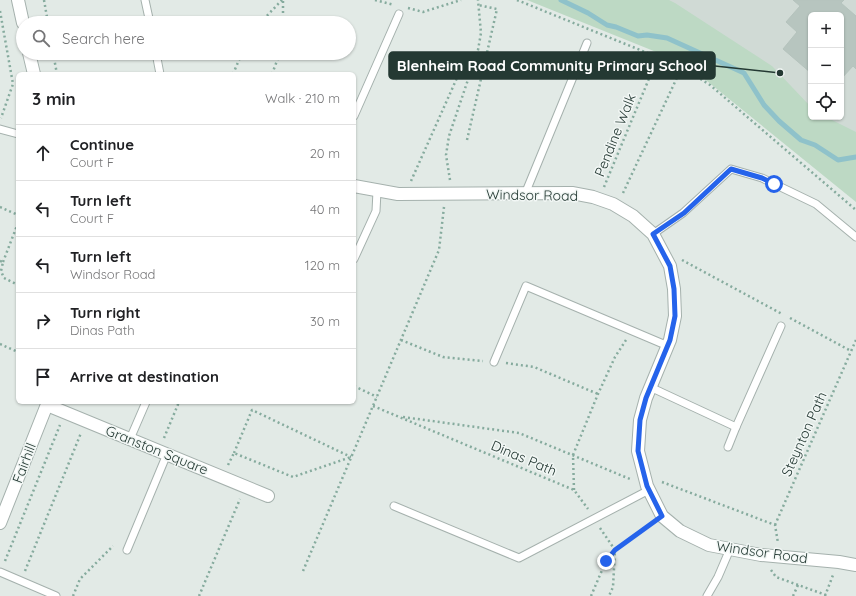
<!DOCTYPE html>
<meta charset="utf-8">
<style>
body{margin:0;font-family:Quicksand,sans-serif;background:#f2f2f2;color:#202124}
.controls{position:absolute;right:12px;top:12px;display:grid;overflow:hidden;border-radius:6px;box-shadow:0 1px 3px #0004}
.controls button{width:36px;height:36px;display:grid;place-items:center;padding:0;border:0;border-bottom:1px solid #e0e0e0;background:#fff;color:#202124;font:20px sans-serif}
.stop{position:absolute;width:12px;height:12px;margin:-9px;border:3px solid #2563eb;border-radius:50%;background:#fff}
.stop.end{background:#2563eb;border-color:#fff;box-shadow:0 1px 4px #0008}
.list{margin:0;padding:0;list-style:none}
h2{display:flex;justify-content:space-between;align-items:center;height:52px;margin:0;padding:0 16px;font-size:17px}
h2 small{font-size:13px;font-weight:400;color:#757577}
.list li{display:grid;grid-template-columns:26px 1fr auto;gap:12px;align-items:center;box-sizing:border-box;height:56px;padding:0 16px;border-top:1px solid #e0e0e0}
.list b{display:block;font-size:15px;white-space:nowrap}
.list p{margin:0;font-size:13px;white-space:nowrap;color:#757577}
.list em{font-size:13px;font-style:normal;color:#757577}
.icon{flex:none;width:22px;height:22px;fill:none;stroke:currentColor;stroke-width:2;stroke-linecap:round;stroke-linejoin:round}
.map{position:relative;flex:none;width:856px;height:596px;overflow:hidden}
.search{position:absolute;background:#fff;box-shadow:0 1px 3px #0004;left:16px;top:16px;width:340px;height:44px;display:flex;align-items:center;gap:10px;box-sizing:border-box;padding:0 14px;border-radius:22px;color:#757577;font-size:15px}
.panel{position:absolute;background:#fff;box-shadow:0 1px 3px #0004;left:16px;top:72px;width:340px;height:332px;border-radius:6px}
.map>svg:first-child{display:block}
.built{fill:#d0dad5;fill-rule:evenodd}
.green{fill:#bdd9c4}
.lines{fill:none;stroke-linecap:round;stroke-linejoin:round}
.stream{stroke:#8fc2ca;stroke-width:5}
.building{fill:#b7c5bf;stroke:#b5c3bd}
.lane-casing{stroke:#a5b1ad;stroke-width:9}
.street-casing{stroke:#a5b1ad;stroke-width:14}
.path{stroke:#86ab9e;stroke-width:2.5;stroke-dasharray:2 3;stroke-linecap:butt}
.lane{stroke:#fff;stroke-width:7}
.street{stroke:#fff;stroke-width:12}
.route{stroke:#2563eb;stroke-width:5}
.labels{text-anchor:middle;stroke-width:3;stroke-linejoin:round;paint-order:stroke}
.street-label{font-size:14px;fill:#243933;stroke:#f2f7f5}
.leader{fill:none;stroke:#243933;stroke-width:1.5}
.callout-dot{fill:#243933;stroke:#f2f7f5;stroke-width:1.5}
.callout{fill:#243933;stroke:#243933;stroke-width:1.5}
.callout-label{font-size:15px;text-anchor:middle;font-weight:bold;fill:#fff}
</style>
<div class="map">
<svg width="856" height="596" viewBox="0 0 856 596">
<rect width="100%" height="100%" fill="#e2eae6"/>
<path class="built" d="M623 0H856V152ZM811 15H841V117H811Z"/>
<path class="green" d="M527 0H669L675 3 772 66 811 107V117H826L856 132V202L686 64Z"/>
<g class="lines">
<path class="stream" d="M561 0 588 13 607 25 616 27 638 36 647 35 667 38 744 73 764 105 779 121 801 140 815 145 838 160 856 157"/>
</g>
<path class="building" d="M793 0H844L841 3 856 16V69L853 66 841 79V15H811V73L783 49 797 32 786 22 800 6Z"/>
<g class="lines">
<defs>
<g id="lane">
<path d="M145 0 150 23"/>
<path d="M156 53 160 74"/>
<path d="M354 116 399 14"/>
<path d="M0 129 18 134"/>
<path d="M525 194 587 43"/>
<path d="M653 234 683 213 731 169 762 178 816 204 856 237"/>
<path d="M354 259 376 211 377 191"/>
<path d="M494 362 526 286 668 346"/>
<path d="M650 387 736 427 781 326"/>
<path d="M130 439 146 402"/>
<path d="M728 447 736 427"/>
<path d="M394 506 519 558 649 490"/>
<path d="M127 550 167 454"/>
<path d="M0 572 56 596"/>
<path d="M707 596 718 577 730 549"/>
</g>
<g id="street">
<path d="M18 0 23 23"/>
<path d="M29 53 34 74"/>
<path d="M354 186 398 194 572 193 593 197 613 204 633 216 653 234 670 266 674 289 675 316 670 340 646 398 640 420 638 451 647 486 662 516 680 531 709 545 761 555 839 562 856 565"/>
<path d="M47 405 268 496"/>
<path d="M0 523 48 402"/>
</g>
</defs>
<use href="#lane" class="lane-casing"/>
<use href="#street" class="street-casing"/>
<g class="path">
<path d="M44 0 48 23"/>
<path d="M375 0 394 5"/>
<path d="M517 0 682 67 710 85 856 210"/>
<path d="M408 8 423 12 461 0"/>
<path d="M0 11 13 84 1 118"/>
<path d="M260 23 282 0"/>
<path d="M283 23V0"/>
<path d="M53 53 57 74"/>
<path d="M233 74 242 53"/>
<path d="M272 74 280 53"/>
<path d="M467 140 497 9 478 5"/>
<path d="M450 180 446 155 449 136 478 50 481 33 478 0"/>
<path d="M411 181 465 60 474 61"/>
<path d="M604 187 658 57"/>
<path d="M623 193 682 67"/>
<path d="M0 207 18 215"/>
<path d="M682 260 782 314"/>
<path d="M0 261 3 262 1 271 4 278 18 285"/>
<path d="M3 262 18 223"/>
<path d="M790 318 851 351"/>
<path d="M401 340 443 357 483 361"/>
<path d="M0 344 18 352"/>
<path d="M506 363 534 367 598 394"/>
<path d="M354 386 377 397"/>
<path d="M373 406 574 490 588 509"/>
<path d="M403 417 519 433 630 479"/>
<path d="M164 438 179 402"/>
<path d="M234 453 252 410 351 457"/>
<path d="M228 465 234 453 293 477 351 457"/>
<path d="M662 482 775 525 778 543"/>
<path d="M574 490 573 455 598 394 615 357 626 340"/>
<path d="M775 525 856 340"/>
<path d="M600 528 615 550 613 587 609 596"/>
<path d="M5 561 60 425"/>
<path d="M771 570 776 577 826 595"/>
<path d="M25 571 81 433"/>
<path d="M303 571 439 250 444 207"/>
<path d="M73 596 80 579 113 546"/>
<path d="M199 596 240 499"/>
<path d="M591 596 606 561 615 550 650 524"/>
<path d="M793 596 798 585"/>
<path d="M825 596 833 575"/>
</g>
<use href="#lane" class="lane"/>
<use href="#street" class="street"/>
</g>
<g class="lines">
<path class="route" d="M606 561 615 550 662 516 647 486 638 451 640 420 646 398 670 340 675 316 674 289 670 266 653 234 684 213 731 169 762 178 774 184"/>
</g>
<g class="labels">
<g class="street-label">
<text transform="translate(615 135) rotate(-68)" y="5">Pendine Walk</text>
<text transform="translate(532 195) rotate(1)" y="5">Windsor Road</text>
<text transform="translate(804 434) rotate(-66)" y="5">Steynton Path</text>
<text transform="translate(157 450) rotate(22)" y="5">Granston Square</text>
<text transform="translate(524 458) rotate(23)" y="5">Dinas Path</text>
<text transform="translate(24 463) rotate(-69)" y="5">Fairhill</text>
<text transform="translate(762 552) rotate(8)" y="5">Windsor Road</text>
</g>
</g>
<path class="leader" d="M780 73L715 66"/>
<circle class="callout-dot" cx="780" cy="73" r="4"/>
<rect class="callout" x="389" y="52" width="326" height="27" rx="4"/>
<g class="callout-label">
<text x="552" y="71">Blenheim Road Community Primary School</text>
</g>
</svg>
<div class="controls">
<button>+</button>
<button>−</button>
<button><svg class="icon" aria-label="locate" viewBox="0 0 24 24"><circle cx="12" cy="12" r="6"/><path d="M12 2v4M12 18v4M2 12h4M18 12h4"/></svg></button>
</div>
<div class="stop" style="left:774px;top:184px"></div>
<div class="stop end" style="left:606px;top:561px"></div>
<div class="search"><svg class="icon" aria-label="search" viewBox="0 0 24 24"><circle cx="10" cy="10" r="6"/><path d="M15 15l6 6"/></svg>Search here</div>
<section class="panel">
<h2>3 min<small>Walk · 210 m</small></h2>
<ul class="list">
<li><svg class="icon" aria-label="ahead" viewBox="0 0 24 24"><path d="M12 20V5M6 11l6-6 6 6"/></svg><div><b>Continue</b><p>Court F</p></div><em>20 m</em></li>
<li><svg class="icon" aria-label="left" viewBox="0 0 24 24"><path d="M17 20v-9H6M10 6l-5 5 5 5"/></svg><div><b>Turn left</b><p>Court F</p></div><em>40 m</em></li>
<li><svg class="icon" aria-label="left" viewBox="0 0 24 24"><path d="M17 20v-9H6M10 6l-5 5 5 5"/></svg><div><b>Turn left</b><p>Windsor Road</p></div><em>120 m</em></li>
<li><svg class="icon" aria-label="right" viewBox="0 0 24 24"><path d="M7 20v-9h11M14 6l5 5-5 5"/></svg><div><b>Turn right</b><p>Dinas Path</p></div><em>30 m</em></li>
<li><svg class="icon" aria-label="arrive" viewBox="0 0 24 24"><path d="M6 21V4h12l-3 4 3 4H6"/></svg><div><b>Arrive at destination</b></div></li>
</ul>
</section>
</div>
